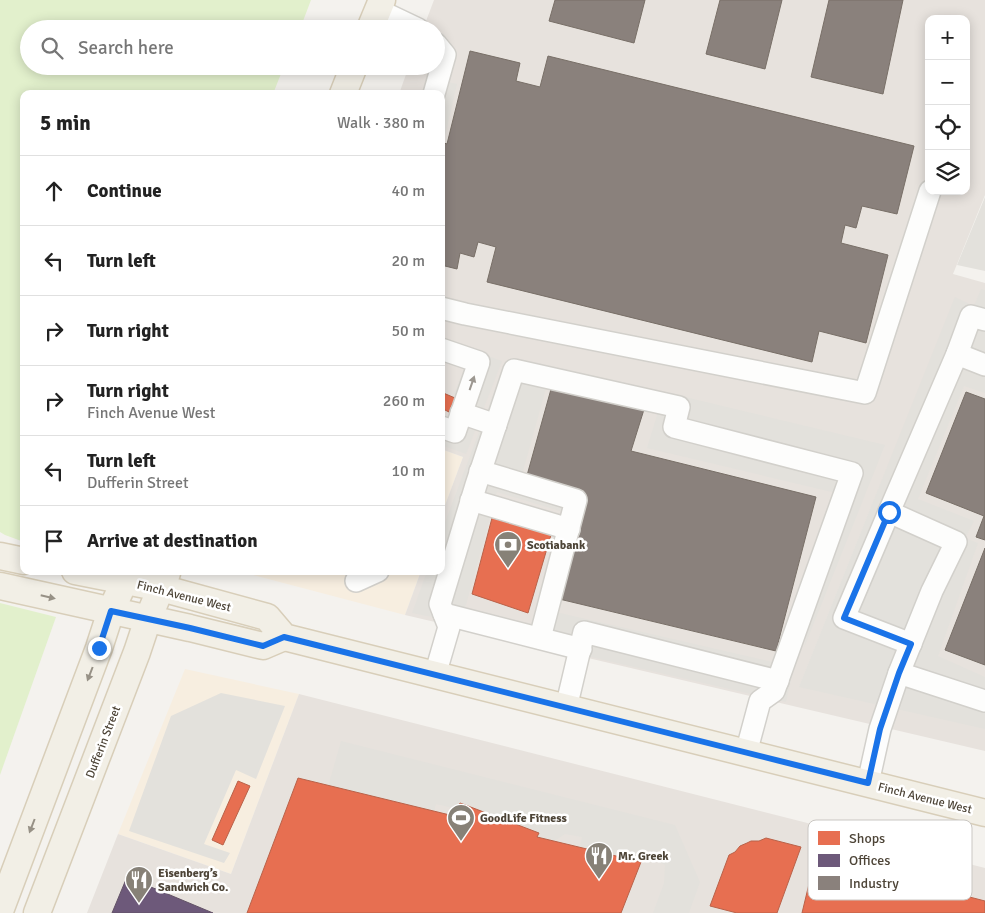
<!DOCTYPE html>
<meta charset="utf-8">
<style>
body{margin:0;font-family:Signika,sans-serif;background:#f6f6f6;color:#222}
.controls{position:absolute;right:15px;top:15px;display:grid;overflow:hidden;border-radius:10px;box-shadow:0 2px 12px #0003}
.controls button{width:45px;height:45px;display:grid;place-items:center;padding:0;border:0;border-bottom:1px solid #e0e0e0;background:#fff;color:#222;font:25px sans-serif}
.stop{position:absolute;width:15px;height:15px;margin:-11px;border:4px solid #1a73e8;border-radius:50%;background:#fff}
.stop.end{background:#1a73e8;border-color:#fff;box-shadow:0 1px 5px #0008}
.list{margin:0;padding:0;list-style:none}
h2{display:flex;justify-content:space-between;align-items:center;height:65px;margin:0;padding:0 20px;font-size:21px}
h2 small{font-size:16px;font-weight:400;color:#767676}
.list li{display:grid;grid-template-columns:32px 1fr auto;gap:15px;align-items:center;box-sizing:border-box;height:70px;padding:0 20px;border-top:1px solid #e0e0e0}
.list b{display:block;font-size:19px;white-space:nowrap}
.list p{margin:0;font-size:16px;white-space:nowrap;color:#767676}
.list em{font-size:16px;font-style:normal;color:#767676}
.icon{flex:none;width:28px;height:28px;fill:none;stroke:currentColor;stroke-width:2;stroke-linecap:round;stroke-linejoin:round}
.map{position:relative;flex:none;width:985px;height:913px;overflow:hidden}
.search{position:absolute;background:#fff;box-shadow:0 2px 12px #0003;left:20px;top:20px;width:425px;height:55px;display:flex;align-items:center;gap:12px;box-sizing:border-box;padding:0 18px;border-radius:28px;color:#767676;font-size:19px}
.panel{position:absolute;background:#fff;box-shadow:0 2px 12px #0003;left:20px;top:90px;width:425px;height:485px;border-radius:10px}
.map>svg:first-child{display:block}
.commercial{fill:#f7eee0}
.industrial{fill:#e7e2dd;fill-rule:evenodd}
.green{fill:#e2f0cc}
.parking{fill:#e3e1dc}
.shops{fill:#e76f51;stroke:#b96249}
.offices{fill:#6d597a;stroke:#635366}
.industry{fill:#8a817c;stroke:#786f67}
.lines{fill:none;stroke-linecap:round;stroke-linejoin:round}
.minor-casing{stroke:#d2d0cb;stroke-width:24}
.major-casing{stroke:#d8ceb9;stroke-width:29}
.minor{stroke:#fdfdfc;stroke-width:21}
.major{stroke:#f2efe6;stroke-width:26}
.oneway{fill:#9c9790}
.oneway2{fill:#979186}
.route{stroke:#1a73e8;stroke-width:6}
.labels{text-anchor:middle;stroke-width:5;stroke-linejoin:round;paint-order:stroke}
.poi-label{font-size:12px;font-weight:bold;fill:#4d4437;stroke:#fff;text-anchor:start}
.street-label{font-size:12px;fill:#4d4437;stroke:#fff}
.key{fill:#fff;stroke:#cac7c3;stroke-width:1}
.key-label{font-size:14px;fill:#4d4437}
</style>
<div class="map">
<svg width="985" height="913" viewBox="0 0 985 913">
<rect width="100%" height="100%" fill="#f4f2ee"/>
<g class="commercial">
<path d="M441 449 463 457 441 516Z"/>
<path d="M238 571H421L405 615Z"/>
<path d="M185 669 299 694 231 874 118 834Z"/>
</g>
<g class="industrial">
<path d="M434 0H985V195L953 274 985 283V751L405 615 421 571H441V516L463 457 441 449V94H399L409 66H436V29H423ZM929 19H966V191H929Z"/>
<path d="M299 694 985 868V913H87L118 834 231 874Z"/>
</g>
<g class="green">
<path d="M0 0H311L300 29H29V66H284L273 94H24V542L5 535 0 532Z"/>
<path d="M0 603 56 617 0 775Z"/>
</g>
<g class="parking">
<path d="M443 81 457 84 445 136 441 135V94Z"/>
<path d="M985 197V271L957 265Z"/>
<path d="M981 289 985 290V393L964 386 918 499 974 521 965 538 978 543 938 656 985 677V729L799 687 955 297 974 306Z"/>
<path d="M472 350 502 361 466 454 441 445V417L459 424 469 400 454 394Z"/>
<path d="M505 363 550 374 520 482 578 496 573 515 497 492 461 623 412 613 427 571H441V533Z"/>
<path d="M664 392 885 445 804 648 836 493 647 448Z"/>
<path d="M547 610 794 667 786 702 539 645Z"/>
<path d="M221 693 285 706 256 779 236 770 204 844 230 853 224 863 129 831 171 716Z"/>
<path d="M341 741 675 825 700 882 689 913H653L664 883 665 865 640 852 636 863 579 851 582 837 565 834 553 842 474 813 436 804 433 816 327 790Z"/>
</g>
<g class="shops">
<path d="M441 392 455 398 449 412 441 408Z"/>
<path d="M492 518 551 535 528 613 472 594Z"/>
<path d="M298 778 454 816 460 803 539 833 537 837 641 862 621 913H247Z"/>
<path d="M238 781 250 786 223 845 212 840Z"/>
<path d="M766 838 801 847 777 913H737L710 906 729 855 735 852 740 846 747 843 751 841H759Z"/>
<path d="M815 859 901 881 900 886 921 891 923 885 985 901V913H802Z"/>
</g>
<path class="offices" d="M127 877 213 913H112Z"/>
<g class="industry">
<path d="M555 0H645L634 43 549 21Z"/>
<path d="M720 0H782L765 69 706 54Z"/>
<path d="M829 0H903L883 94 811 77Z"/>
<path d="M470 51 520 63 516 81 540 87 548 56 914 146 897 214 862 206 856 228 845 225 841 243 888 255 866 343 819 331 812 362 487 282 496 247 478 242 474 257 460 253 457 269 441 265V142L447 144Z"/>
<path d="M553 382 646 403 631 451 816 497 776 651 555 598 583 495 526 479Z"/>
<path d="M966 392 985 399V540L976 537 984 516 926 493Z"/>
<path d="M985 548V665L945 650Z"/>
</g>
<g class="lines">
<defs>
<g id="minor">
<path d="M378 10 418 29"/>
<path d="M434 94 445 55 436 44"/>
<path d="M441 308 465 314 865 393 930 191"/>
<path d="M441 349 479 362 455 432 441 427"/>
<path d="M957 354 985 365"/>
<path d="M461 413 496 425"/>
<path d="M480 471 576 500 540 638"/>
<path d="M471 500 569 529"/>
<path d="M889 512 844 618 911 644"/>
<path d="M356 581 378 571"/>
<path d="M444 614 581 649"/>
<path d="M899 673 985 701"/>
<path d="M435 675 449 627 440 604 476 485 514 370 679 407 674 427 852 473 774 691 760 701 746 753"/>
<path d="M566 708 584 632 778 681"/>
<path d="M868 783 880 729 899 673 932 591 956 542 889 512 957 354 971 316 985 320"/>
</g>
<g id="major">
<path d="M370 29 382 0"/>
<path d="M343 94 354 66"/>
<path d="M0 556 24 561"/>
<path d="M75 571 161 588 267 617 284 637 985 813"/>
<path d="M0 586 190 628 263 646 284 637"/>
<path d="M0 911 99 648 111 611 129 571"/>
<path d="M37 913 137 652 148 619 167 573"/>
</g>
</defs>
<use href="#minor" class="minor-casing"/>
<use href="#major" class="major-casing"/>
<use href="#minor" class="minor"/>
<use href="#major" class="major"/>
</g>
<defs><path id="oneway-solid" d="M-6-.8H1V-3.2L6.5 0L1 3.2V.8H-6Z" transform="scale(1.25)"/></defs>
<use class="oneway" href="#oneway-solid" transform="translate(472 383) rotate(-71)"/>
<g class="oneway2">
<use href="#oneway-solid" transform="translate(48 597) rotate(13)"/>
<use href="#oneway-solid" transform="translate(90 674) rotate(111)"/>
<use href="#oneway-solid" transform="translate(32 826) rotate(111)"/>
</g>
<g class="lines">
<path class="route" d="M99 648 111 611 190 628 263 646 284 637 868 783 880 729 899 673 911 644 844 618 889 512"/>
</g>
<defs>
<symbol id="bank-pin" viewBox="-11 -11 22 30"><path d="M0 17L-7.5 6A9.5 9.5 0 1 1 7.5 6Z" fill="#878177" stroke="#fff"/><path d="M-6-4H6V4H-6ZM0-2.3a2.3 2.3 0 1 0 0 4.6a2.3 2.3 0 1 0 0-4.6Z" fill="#fff"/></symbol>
<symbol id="stadium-pin" viewBox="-11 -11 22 30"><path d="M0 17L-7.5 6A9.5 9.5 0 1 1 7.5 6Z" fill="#878177" stroke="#fff"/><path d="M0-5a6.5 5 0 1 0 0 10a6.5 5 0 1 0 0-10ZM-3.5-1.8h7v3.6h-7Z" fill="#fff"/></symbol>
<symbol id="restaurant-pin" viewBox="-11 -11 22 30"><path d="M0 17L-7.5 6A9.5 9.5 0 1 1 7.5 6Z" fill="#878177" stroke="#fff"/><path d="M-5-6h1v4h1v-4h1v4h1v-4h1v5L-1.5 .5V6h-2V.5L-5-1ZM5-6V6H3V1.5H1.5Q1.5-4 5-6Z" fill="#fff"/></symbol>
</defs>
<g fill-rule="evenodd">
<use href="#bank-pin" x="492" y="529" width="32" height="43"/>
<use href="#stadium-pin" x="445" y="802" width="32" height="43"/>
<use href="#restaurant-pin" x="583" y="840" width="32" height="43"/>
<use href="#restaurant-pin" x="123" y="864" width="32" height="43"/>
</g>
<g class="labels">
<g class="poi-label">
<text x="527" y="549">Scotiabank</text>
<text x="480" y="822">GoodLife Fitness</text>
<text x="618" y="860">Mr. Greek</text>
<text x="158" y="877">Eisenberg’s<tspan x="158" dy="14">Sandwich Co.</tspan></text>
</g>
<g class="street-label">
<text transform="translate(184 596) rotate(14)" y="4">Finch Avenue West</text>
<text transform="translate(103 742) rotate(-69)" y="4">Dufferin Street</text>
<text transform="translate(925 798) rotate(14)" y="4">Finch Avenue West</text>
</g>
</g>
<rect x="808" y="820" width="164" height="80" rx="8" class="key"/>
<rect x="818" y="831" width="22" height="14" fill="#e76f51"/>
<rect x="818" y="854" width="22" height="13" fill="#6d597a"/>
<rect x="818" y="876" width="22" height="14" fill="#8a817c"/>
<g class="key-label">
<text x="849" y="843">Shops</text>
<text x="849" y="865">Offices</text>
<text x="849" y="888">Industry</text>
</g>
</svg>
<div class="controls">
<button>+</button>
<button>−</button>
<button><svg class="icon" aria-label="locate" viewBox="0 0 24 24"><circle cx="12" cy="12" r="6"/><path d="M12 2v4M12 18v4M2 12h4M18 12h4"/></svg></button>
<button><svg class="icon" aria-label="layers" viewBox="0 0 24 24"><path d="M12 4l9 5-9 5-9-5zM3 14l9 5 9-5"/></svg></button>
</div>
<div class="stop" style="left:889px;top:512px"></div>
<div class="stop end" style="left:99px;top:648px"></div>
<div class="search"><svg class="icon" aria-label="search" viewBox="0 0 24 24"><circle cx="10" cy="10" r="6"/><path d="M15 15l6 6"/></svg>Search here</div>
<section class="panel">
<h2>5 min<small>Walk · 380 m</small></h2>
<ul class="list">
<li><svg class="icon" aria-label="ahead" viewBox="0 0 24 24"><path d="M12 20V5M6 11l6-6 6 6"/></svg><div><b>Continue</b></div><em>40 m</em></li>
<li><svg class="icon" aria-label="left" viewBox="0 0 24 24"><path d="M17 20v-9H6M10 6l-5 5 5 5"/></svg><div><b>Turn left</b></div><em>20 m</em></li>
<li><svg class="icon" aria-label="right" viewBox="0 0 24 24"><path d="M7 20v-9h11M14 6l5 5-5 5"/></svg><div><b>Turn right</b></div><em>50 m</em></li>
<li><svg class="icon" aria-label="right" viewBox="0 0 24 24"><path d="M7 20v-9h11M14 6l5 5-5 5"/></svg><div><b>Turn right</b><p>Finch Avenue West</p></div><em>260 m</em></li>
<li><svg class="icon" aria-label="left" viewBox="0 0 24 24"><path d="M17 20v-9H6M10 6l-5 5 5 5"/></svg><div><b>Turn left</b><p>Dufferin Street</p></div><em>10 m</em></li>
<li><svg class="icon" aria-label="arrive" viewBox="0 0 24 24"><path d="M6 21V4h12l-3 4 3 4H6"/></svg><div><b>Arrive at destination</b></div></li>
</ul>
</section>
</div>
